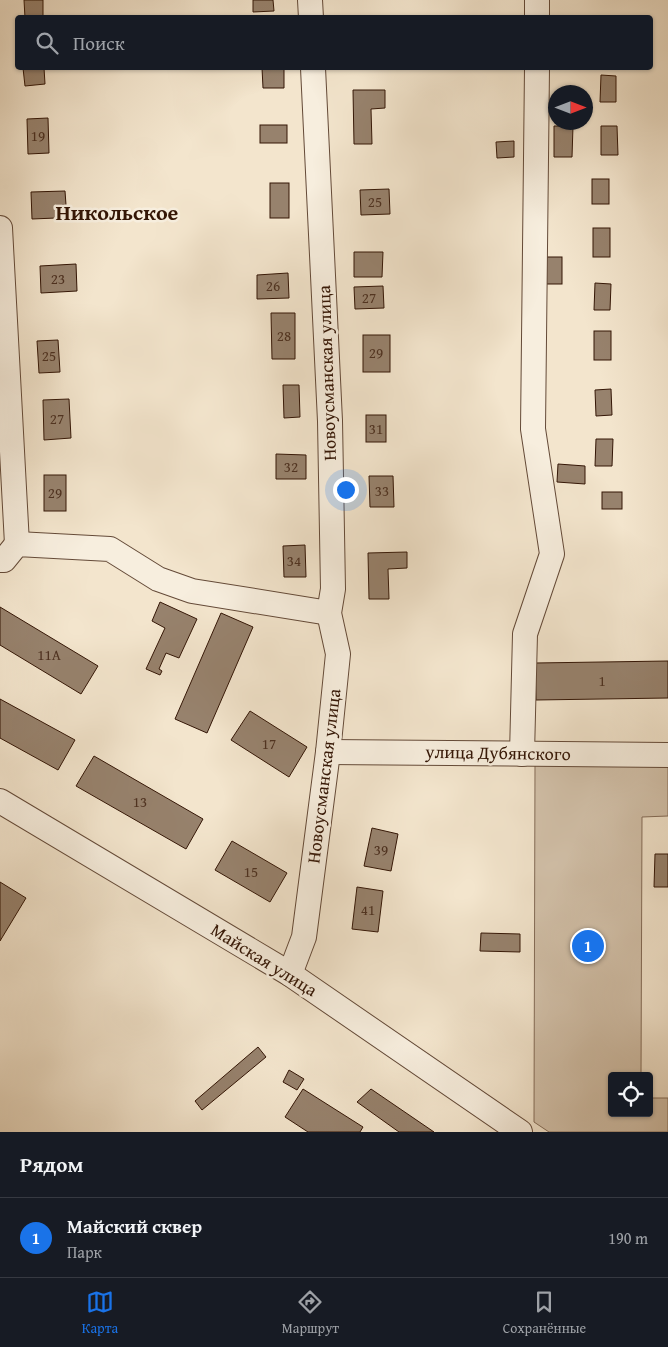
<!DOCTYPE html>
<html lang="ru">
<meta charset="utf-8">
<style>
body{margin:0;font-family:"Gentium Book Plus",serif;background:#20242c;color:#f1f3f6}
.controls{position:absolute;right:15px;bottom:15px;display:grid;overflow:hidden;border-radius:5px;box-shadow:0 1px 4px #0004}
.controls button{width:45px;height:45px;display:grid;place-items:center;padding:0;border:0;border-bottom:1px solid #363941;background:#171b24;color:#f1f3f6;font:25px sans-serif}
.compass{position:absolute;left:548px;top:85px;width:45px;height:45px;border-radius:50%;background:#171b24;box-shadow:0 1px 4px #0004;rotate:90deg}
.you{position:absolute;left:345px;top:489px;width:18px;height:18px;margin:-12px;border:4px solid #fff;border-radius:50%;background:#1a73e8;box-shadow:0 0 0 8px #1a73e833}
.badge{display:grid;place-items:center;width:32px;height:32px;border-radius:50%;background:#1a73e8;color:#fff;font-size:16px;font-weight:700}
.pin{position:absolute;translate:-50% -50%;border:2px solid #fff;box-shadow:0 1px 5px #0006}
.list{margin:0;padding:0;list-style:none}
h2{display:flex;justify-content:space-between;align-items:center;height:65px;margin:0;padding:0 20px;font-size:21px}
h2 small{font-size:16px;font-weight:400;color:#9ea1a6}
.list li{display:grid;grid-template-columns:32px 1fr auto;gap:15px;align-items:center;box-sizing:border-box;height:80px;padding:0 20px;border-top:1px solid #363941}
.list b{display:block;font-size:19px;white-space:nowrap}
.list p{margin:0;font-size:16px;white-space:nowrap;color:#9ea1a6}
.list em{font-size:16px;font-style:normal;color:#9ea1a6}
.icon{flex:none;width:28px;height:28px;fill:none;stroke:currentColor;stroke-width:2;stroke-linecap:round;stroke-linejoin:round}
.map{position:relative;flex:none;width:668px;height:1132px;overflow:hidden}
.search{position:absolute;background:#171b24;box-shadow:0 1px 4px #0004;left:15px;right:15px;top:15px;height:55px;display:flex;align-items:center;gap:12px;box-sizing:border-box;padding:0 18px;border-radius:5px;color:#9ea1a6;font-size:19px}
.sheet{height:145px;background:#171b24}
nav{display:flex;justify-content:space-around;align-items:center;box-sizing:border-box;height:70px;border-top:1px solid #363941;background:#171b24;font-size:14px;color:#9ea1a6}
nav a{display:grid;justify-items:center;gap:2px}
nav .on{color:#1a73e8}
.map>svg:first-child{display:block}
.green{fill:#d3c2ab;stroke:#846c58}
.building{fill:#97826d;stroke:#341606}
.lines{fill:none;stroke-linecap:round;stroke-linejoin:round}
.minor-casing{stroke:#644a38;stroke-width:26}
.minor{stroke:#f7eede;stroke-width:24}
.labels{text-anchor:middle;stroke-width:5;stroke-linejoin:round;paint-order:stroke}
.number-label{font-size:15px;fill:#4d3120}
.street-label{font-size:18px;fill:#341606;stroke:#f7eede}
.district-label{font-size:22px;font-weight:bold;fill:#341606;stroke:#f7eede}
</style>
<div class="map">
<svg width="668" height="1132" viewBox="0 0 668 1132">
<rect width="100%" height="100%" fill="#f3e5cd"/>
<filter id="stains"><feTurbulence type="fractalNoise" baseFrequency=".004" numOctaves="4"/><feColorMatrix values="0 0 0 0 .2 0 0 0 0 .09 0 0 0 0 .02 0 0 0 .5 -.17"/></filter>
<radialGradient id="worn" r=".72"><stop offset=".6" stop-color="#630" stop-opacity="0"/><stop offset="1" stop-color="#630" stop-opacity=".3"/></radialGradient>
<path class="green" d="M535 761H668V816L642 817 641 1076H612V1113H649V1098H668V1132H549L534 1122Z"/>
<g class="building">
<path d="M24 0H43V18H25Z"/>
<path d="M253 0H273L274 11 253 12Z"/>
<path d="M23 68H44L45 84 25 86Z"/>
<path d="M262 68H284V88H263Z"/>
<path d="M601 75 616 76V102H600Z"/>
<path d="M353 90H385V108L371 109 372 144H354Z"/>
<path d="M48 118 49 153 28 154 27 119Z"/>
<rect x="260" y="125" width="27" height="18"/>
<path d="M554 126H573L572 157H554Z"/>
<path d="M601 126H617L618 155H601Z"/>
<path d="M514 141V157L497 158 496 142Z"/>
<rect x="592" y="179" width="17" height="25"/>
<rect x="270" y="183" width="19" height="35"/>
<path d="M389 189 390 214 361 215 360 190Z"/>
<path d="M65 191 66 205H56V218L32 219 31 192Z"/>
<rect x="593" y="228" width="17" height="29"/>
<path d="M354 252H383L382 277H354Z"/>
<rect x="546" y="257" width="16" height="27"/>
<path d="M76 264 77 291 41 293 40 266Z"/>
<path d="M288 273 289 298 257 299V275Z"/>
<path d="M595 283 611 284 610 310H594Z"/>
<path d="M383 286 384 308 355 309 354 287Z"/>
<path d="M271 313H295V359H272Z"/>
<rect x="594" y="331" width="17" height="29"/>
<rect x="363" y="335" width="27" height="37"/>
<path d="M58 340 60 372 39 373 37 341Z"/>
<path d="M283 385H299L300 417 284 418Z"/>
<path d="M611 389 612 415 596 416 595 390Z"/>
<path d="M69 399 71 438 44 440 43 400Z"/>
<rect x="366" y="415" width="20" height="27"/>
<path d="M596 439H613L612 466H595Z"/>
<path d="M276 454 306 455V479H276Z"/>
<path d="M558 464 585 466V484L557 482Z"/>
<rect x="44" y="475" width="22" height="36"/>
<path d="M369 476H393L394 507H370Z"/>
<rect x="602" y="492" width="20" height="17"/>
<path d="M305 545 306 577H284L283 546Z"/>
<path d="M407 552V568L388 569 389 599H369L368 553Z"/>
<path d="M160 602 197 619 179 658 166 653 159 669 162 671 160 675 146 669 165 628 152 621Z"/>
<path d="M0 607 98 666 81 694 0 645Z"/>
<path d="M221 613 253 627 207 733 175 719Z"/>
<path d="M668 661V698L536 700 535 663Z"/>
<path d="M0 699 75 740 58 770 0 738Z"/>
<path d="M250 711 307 747 289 777 231 740Z"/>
<path d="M94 756 203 819 186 849 76 786Z"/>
<path d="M372 828 398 834 391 871 364 866Z"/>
<path d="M232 841 287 873 270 902 215 870Z"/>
<path d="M655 854H668V887H654Z"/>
<path d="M0 882 26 898 0 941Z"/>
<path d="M357 887 383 891 378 932 352 929Z"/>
<path d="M481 933 520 934V952L480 951Z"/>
<path d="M258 1047 266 1057 202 1110 195 1101Z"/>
<path d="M289 1070 304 1079 297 1090 283 1082Z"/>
<path d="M303 1089 363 1127 360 1132H308L285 1117Z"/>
<path d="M371 1089 434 1132H399L357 1102Z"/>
</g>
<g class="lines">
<defs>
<g id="minor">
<path d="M310 0 311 18"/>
<path d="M537 18V0"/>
<path d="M0 228 17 544"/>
<path d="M0 560H4L17 544 110 549 158 579 192 591 329 613"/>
<path d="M328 752 668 755"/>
<path d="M522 754 525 634 552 554 533 429 537 68"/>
<path d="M0 801 290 974 520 1132"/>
<path d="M290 974 304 937 328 752 338 654 329 613 333 589 330 421 313 68"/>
</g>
</defs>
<use href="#minor" class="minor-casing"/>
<use href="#minor" class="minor"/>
</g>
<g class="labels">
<g class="number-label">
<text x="38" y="141">19</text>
<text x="375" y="207">25</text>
<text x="58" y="284">23</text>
<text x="273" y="291">26</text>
<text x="369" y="303">27</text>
<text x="284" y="341">28</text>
<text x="376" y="358">29</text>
<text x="49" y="361">25</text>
<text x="57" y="424">27</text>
<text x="376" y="434">31</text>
<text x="291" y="472">32</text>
<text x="382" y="496">33</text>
<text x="55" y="498">29</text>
<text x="294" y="566">34</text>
<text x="49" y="660">11А</text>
<text x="602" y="686">1</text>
<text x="269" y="749">17</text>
<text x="140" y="807">13</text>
<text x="381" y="855">39</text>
<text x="251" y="877">15</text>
<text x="368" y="915">41</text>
</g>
<g class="street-label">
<text transform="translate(327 373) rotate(-92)" y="6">Новоусманская улица</text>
<text transform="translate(498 753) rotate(1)" y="6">улица Дубянского</text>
<text transform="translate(324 776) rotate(-83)" y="6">Новоусманская улица</text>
<text transform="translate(264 960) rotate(32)" y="6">Майская улица</text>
</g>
<g class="district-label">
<text x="117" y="220">Никольское</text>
</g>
</g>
<rect width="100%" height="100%" filter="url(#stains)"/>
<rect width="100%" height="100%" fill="url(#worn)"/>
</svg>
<div class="controls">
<button><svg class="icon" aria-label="locate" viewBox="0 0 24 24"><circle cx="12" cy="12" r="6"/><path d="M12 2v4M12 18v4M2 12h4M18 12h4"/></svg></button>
</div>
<svg class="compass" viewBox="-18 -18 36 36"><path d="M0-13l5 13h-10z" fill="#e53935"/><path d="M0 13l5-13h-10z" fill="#9ea1a6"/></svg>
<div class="you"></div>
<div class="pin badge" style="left:588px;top:946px">1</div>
<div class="search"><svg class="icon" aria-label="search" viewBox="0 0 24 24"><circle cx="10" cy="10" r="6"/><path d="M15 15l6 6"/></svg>Поиск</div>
</div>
<section class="sheet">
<h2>Рядом<small></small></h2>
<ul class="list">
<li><span class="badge">1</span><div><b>Майский сквер</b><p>Парк</p></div><em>190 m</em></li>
</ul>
</section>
<nav>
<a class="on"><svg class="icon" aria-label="map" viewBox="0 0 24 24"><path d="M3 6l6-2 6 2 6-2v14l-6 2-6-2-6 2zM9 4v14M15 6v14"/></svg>Карта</a>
<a><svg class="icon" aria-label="directions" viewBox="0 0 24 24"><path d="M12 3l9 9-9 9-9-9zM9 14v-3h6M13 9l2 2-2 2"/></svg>Маршрут</a>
<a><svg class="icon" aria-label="saved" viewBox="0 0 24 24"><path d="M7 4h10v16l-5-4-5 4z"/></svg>Сохранённые</a>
</nav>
